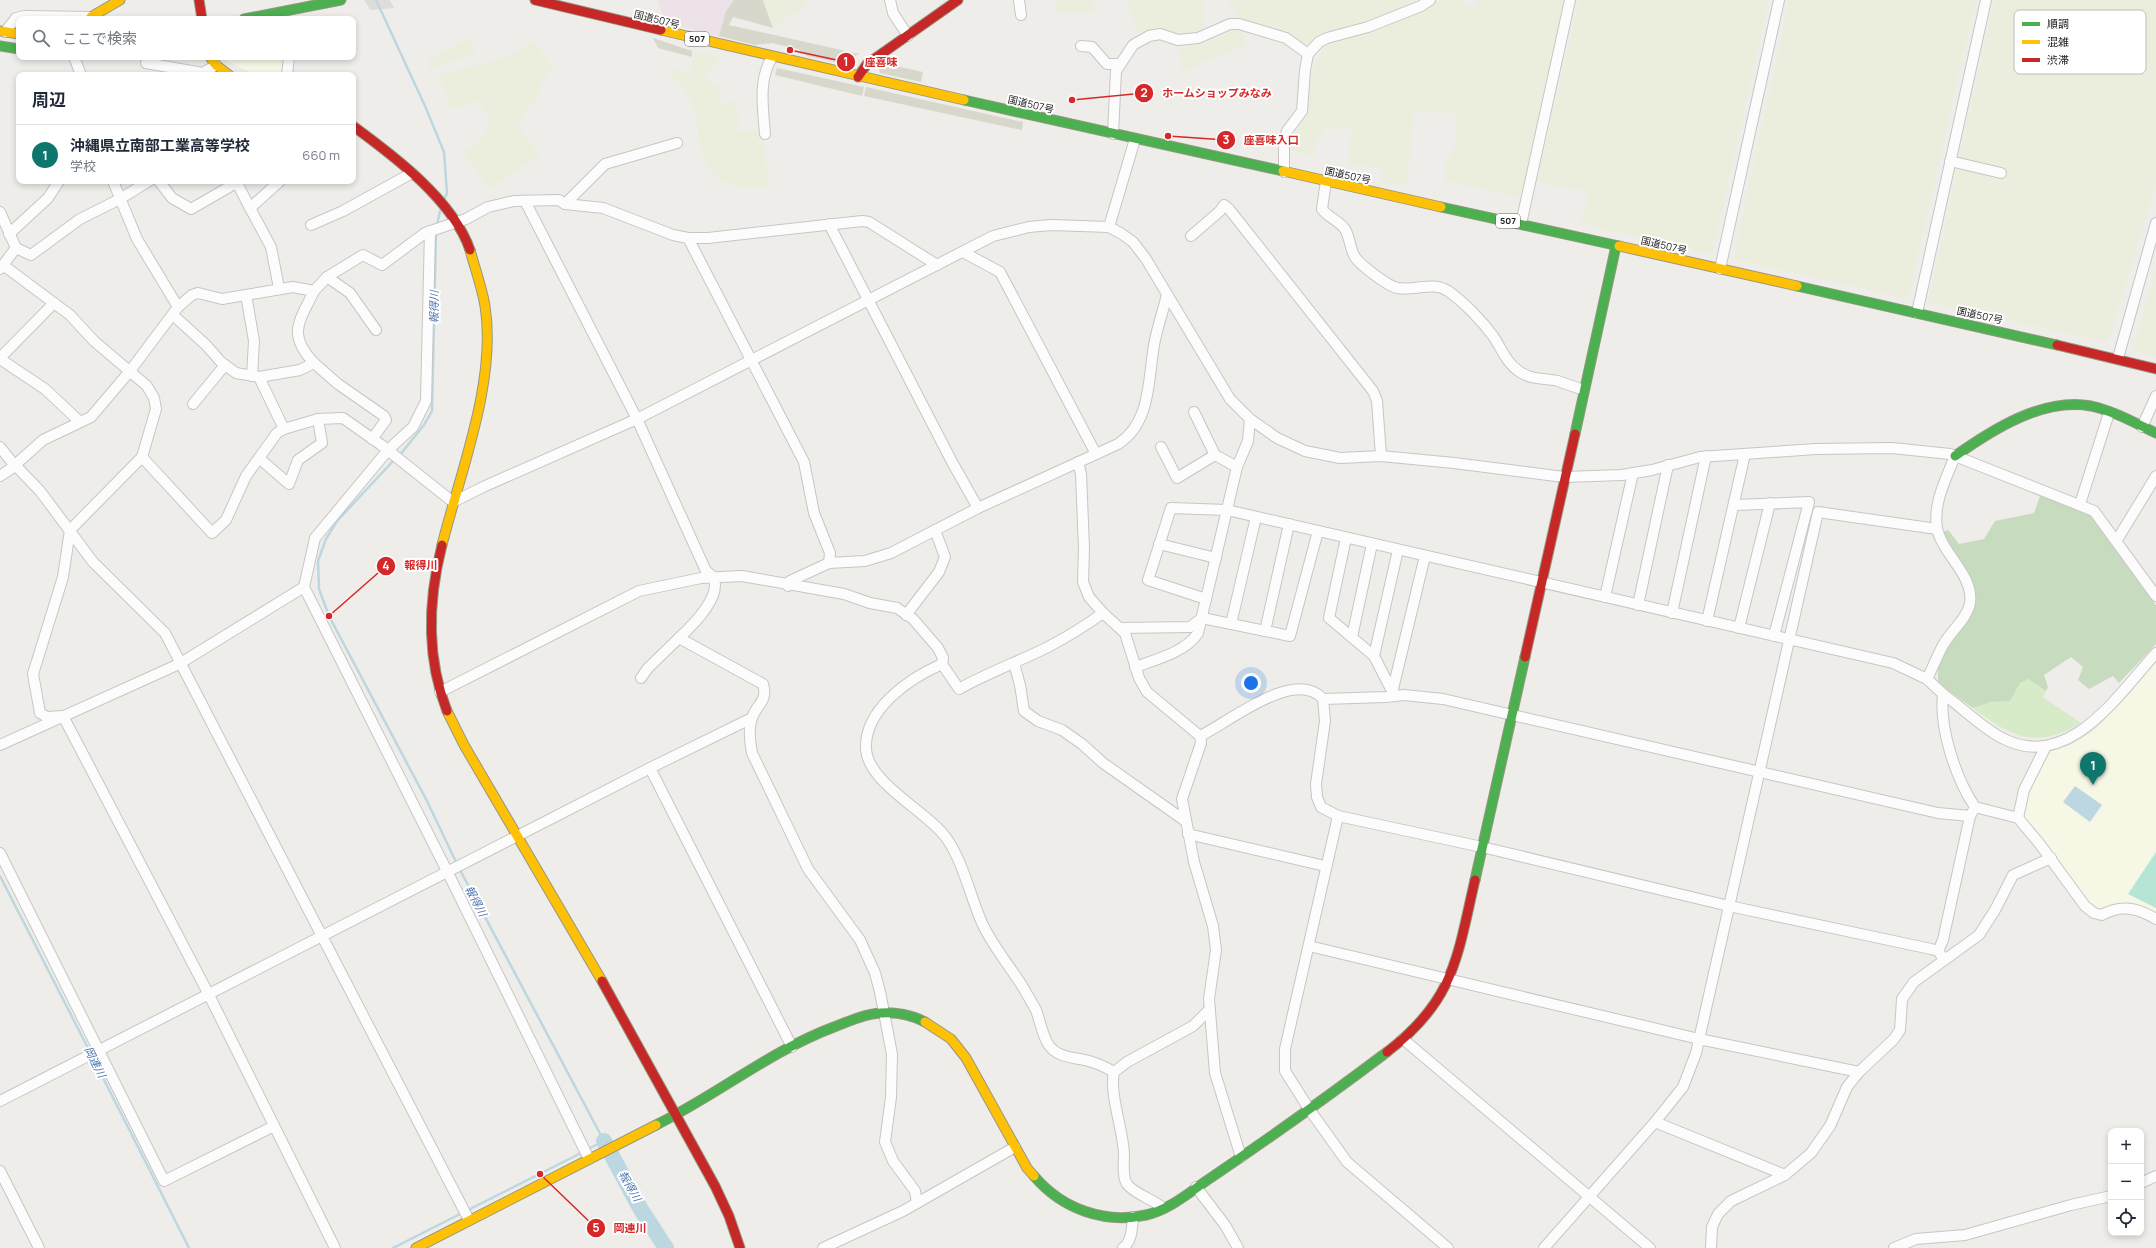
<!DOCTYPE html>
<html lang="ja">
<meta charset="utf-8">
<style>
body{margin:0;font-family:Manrope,"Noto Sans JP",sans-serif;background:#f2f2f3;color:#1f2937}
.controls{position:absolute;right:12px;bottom:12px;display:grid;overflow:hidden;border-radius:8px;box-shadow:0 2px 6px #0003}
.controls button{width:36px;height:36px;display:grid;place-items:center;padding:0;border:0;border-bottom:1px solid #e0e1e3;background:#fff;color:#1f2937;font:20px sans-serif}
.you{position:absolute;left:1251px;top:683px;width:14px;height:14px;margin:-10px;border:3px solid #fff;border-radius:50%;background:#1a73e8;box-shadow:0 0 0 6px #1a73e833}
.badge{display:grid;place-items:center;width:26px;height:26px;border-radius:50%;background:#0f766e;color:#fff;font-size:13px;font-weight:700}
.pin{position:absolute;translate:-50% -33px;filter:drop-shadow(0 1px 2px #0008)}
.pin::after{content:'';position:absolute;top:21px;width:14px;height:12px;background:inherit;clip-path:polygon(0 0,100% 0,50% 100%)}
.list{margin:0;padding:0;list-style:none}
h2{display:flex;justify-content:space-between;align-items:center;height:52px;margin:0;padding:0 16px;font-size:17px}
h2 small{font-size:13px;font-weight:400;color:#747a83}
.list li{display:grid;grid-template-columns:26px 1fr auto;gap:12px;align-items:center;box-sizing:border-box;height:60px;padding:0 16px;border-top:1px solid #e0e1e3}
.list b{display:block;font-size:15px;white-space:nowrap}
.list p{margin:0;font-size:13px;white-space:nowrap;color:#747a83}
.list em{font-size:13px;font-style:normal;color:#747a83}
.icon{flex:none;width:22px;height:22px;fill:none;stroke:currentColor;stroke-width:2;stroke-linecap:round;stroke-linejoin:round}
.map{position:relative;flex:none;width:2156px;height:1248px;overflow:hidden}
.search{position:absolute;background:#fff;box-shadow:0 2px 6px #0003;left:16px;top:16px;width:340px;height:44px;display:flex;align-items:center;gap:10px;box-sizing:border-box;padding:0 14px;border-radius:8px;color:#747a83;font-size:15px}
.panel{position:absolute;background:#fff;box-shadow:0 2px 6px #0003;left:16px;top:72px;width:340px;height:112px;border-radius:8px}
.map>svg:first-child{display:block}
.industrial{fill:#ece2e7}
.education{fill:#f6f7e5}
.construction{fill:#d7d7cb}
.farmland{fill:#eceedd}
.grass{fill:#d8ebc9}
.forest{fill:#c7dcbf}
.pitch{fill:#b6e5d5}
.water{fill:#bdd7e1}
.pier{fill:#dedddb}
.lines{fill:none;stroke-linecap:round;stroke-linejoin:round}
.stream{stroke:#bdd7e1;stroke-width:2.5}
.river{stroke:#bdd7e1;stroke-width:16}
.street-casing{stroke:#c7c6c5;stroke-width:12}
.fast-casing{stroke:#959880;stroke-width:11}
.slow-casing{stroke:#959880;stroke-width:11}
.jam-casing{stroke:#959880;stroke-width:11}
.street{stroke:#fdfcfc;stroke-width:10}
.fast{stroke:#4caf50;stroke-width:9}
.slow{stroke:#ffc107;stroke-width:9}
.jam{stroke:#c62828;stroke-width:9}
.labels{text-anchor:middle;stroke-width:4;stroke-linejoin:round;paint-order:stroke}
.shield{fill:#fff;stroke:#636363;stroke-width:1}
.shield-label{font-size:9px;font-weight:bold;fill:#202020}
.street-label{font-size:10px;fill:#202020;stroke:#fff}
.water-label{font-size:11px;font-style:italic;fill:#4d75b0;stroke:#fff}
.key{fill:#fff;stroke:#bcbcbc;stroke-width:1}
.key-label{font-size:11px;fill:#202020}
.leader{fill:none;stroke:#d62828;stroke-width:1.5}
.callout-dot{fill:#d62828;stroke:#fff;stroke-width:1.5}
.mark-label{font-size:12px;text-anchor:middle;font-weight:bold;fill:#fff}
.callout-label{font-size:11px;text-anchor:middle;font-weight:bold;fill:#d62828;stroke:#fff;stroke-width:4;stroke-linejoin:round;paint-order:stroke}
</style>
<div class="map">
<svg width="2156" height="1248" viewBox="0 0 2156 1248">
<rect width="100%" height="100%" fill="#efede9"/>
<path class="industrial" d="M658 0H734L726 11 719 36 664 23Z"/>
<g class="education">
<path d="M229 57H284V61L281 75H257L235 65 227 60Z"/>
<path d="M2156 663V916L2094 908 2087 902 2025 819 2023 814 2025 798 2049 754 2052 751 2071 745 2095 730Z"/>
</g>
<g class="construction">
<path d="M734 0H763L773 28 733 17 729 25 859 54 840 63 807 56 798 49 772 43 755 45 719 36 726 11Z"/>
<path d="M653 38 692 51V57L658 48Z"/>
<path d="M881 63 923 72 921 82 880 73 879 68Z"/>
<path d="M777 68 864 87 862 96 775 75Z"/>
<path d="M866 87 1023 122 1022 130 864 96Z"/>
</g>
<g class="farmland">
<path d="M763 0H804L805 6 773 28Z"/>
<path d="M1055 0H1093V12H1056Z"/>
<path d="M1126 0H1203V30L1181 35 1158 27 1138 34Z"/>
<path d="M1227 0H1422L1363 22 1325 33 1311 43 1306 44 1285 33 1239 17Z"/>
<path d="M1439 0H1461L1473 8 1478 0H1565L1523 199 1446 181 1444 164 1455 147 1457 114 1414 111 1407 186 1381 182 1382 169 1348 163 1351 130 1325 128 1315 141 1316 156 1292 152V137L1308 111 1313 69 1324 47 1415 15Z"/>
<path d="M1579 0H1769L1712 255 1581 224 1588 192 1537 182Z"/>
<path d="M1789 0H1976L1908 299 1733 259Z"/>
<path d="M1994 0H2156V185L2108 342 1928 303Z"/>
<path d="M1231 31H1241L1247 44 1182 72 1179 48 1204 43Z"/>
<path d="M468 38 476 54 431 69 426 60Z"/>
<path d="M533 40 554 68 540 84 536 99 527 109 519 126 540 155 489 189 463 151 470 148 479 140 491 121 482 106 473 100 464 107 453 106 450 110 446 102 448 98 437 74 491 62 515 52Z"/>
<path d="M695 51 721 56 705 80 720 87 722 103 737 102 738 131H762L770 186 763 188 735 186 720 180 707 165 698 141 697 124 693 103 667 68 690 72Z"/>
<path d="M2156 270V357L2133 351Z"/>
</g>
<path class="grass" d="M2028 679 2046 691 2043 697 2081 723C2036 750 2011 737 1973 708L1991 702 2010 701 2020 683Z"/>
<path class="forest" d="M2040 496 2090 512 2142 581 2156 606V644L2119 683 2113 676 2089 689 2078 680 2083 667 2071 657 2044 675 2048 687 2046 691 2028 679 2020 683 2010 701 1991 702 1973 708 1938 683V661L1973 604 1942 532 1948 530 1959 544 1984 539 1995 521 2034 513Z"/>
<path class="pitch" d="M2156 852V908L2128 894Z"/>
<path class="water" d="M2075 786 2102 805 2090 822 2063 802Z"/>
<path class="pier" d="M364 0H390L394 8 370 10Z"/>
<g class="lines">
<g class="stream">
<path d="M376 0 425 106 444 152 447 193 444 200"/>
<path d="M437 225 440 211"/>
<path d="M399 456 424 425 432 411 436 232"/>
<path d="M395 459 337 521 326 539 318 561 319 589 329 616 427 801 457 864"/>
<path d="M459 868 604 1141 588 1149"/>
<path d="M0 876 90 1052"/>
<path d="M92 1056 189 1248"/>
<path d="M466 1211 583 1152"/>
<path d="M393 1248 462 1213"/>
</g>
<path class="river" d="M604 1141 640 1208 666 1248"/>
<defs>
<g id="street">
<path d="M890 0 893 13 908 36"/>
<path d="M1019 0 1021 15"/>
<path d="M5 32 16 18 25 16 91 17"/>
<path d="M1081 46 1092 47 1107 64H1120"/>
<path d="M74 57 81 75"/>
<path d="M146 63 203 73 216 65"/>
<path d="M287 75 289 57"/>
<path d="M765 134C763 107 758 81 772 57"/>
<path d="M1113 134 1116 71 1133 45 1149 36 1160 34 1178 40 1198 38 1230 24H1239L1286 38 1308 54"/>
<path d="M1950 161 2001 173"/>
<path d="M1284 172V143L1287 131 1302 111 1305 70 1308 54 1319 42 1327 38 1368 27 1421 6 1430 0"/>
<path d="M113 181 137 239 178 307"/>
<path d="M159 181 172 198 191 209 236 183"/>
<path d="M236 181 250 208 280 181"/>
<path d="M1326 181 1322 209C1328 218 1341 221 1346 231 1350 239 1350 249 1355 257 1360 265 1389 287 1398 288 1415 291 1433 281 1448 291 1464 302 1482 321 1493 336 1502 349 1506 363 1520 372 1532 380 1544 378 1558 381 1566 384 1575 387 1584 390"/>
<path d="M525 201 637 419 706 571C708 572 711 575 713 577 723 596 691 627 679 638L763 684C768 702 757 703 752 718 748 728 750 742 752 753L808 869 860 940 875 973 880 992 892 1054 891 1097 885 1142 893 1161 915 1191 917 1203"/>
<path d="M565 204 605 164 677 143"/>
<path d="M250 208 271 247 279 288"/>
<path d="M0 212 16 248 31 255 80 219 120 199 149 181"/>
<path d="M829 224 952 462 978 508"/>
<path d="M1521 224 1570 0"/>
<path d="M311 225 343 211 412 173"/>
<path d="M1109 227 1135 139"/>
<path d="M430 231 426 401 413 427 388 450 315 538 304 587 447 871 589 1159"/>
<path d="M9 234 48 198 59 181"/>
<path d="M1191 236 1220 211 1224 205 1229 209 1373 391 1377 401 1381 456"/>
<path d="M688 238 804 462 814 513 830 553 829 563"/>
<path d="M963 252 1000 272 1096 454"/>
<path d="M3 265 70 315 94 341 147 386 154 398 156 409 142 457 70 530 63 577 33 674 40 713 47 717 63 716"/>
<path d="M0 269 16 248"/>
<path d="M1720 269 1779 0"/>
<path d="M327 277 350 293 376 330"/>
<path d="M246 295 254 341 252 376"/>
<path d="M1917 313 1986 0"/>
<path d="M173 315 206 345 221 362 236 373 259 377 284 429"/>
<path d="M0 358 54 303"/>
<path d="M2118 358 2156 223"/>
<path d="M0 359 45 389 79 421"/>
<path d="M314 363 338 384 384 416 386 420 372 439"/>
<path d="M259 377 300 370 314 363C287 334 299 322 314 291"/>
<path d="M193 404 225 365"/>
<path d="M1194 412 1215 455 1237 467"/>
<path d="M2142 427 2156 396"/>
<path d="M0 447 15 466 0 476"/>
<path d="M1161 447 1177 478 1215 455"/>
<path d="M142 457 212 533 226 520 246 476 277 433 284 429 318 419 343 418 380 444 453 502 483 487 637 419 993 236 1029 227 1051 225 1109 227 1122 234 1133 242 1146 259 1230 399 1250 419 1277 438 1305 451 1340 458 1381 456 1454 463 1564 477 1622 475 1652 470 1700 457 1816 449 1892 448 1950 454 2094 511 2156 596"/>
<path d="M260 459 289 484 298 460 322 443 318 419"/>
<path d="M1078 462 1081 474 1084 548 1083 582 1089 597 1103 613 1125 633 1139 678 1147 692 1200 736 1201 743 1182 799 1194 862 1213 926 1216 950 1209 999 1215 1073 1241 1157"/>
<path d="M2080 504 2109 413"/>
<path d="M1734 505 1809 502 1774 636"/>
<path d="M1346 538 1329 618 1374 656 1392 691"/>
<path d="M2117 540 2156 476"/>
<path d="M1159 544 1216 558"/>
<path d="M788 586 790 581 829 563 865 561 891 553 978 508 1118 444C1151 423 1148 380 1154 345 1157 328 1163 311 1167 295"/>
<path d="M1605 597 1633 473"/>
<path d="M1206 599 1148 580 1171 508 1227 510 1893 663 1927 679 1943 694C1939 728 1956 779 1975 807L2018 818 2039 843 2085 906 2094 913 2102 915C2121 904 2138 908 2156 919"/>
<path d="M1638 605 1668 465"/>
<path d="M1672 613 1706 456"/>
<path d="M906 615 939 572 945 557 935 530"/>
<path d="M1707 621 1745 454"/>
<path d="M1231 624 1256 517"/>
<path d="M1120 628 1190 627 1202 618 1290 636 1318 531"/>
<path d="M1739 628 1770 503"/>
<path d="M1265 631 1289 524"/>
<path d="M1352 637 1372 544"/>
<path d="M1374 656 1398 550"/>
<path d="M1014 663 1020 685 1024 711 1038 721 1062 730 1082 744 1103 763 1184 820"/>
<path d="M942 664C910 678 864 709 866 749 868 784 929 812 947 839 964 864 970 896 982 923 993 947 1010 966 1024 989 1028 996 1032 1003 1036 1010 1040 1021 1042 1034 1048 1044 1057 1059 1078 1057 1092 1062 1099 1064 1107 1068 1114 1072"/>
<path d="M1135 667C1155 660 1186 652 1198 633L1237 467 1248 441 1250 419"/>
<path d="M641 678 648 668 679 638"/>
<path d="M1927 679C1932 669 1936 659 1941 649 1948 633 1967 620 1970 603 1974 575 1942 554 1937 528 1933 503 1946 479 1955 456"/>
<path d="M440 692 639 591 701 578 742 576 844 594 870 603 897 608 913 619 938 648 943 658 942 664 959 689C987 673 1018 662 1048 647 1067 637 1085 626 1103 613"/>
<path d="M1392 693 1425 556"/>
<path d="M1943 694C1963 708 1981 727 2002 738 2068 773 2118 695 2156 653"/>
<path d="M1323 699 1386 697 1404 695 1443 699 1938 813 1970 816"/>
<path d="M63 716 208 993 335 1248"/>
<path d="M1200 736C1228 723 1295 667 1323 699L1325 721 1316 784 1317 797 1321 807 1338 816 1482 847 1729 906 1931 949 1938 951 1944 959"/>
<path d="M0 745 179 664 304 587"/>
<path d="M650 768 792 1047"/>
<path d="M1338 816 1285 1049V1071L1309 1109 1347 1162 1448 1248"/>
<path d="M2018 818 2024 790 2046 746"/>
<path d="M1188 834 1325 866"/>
<path d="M0 853 164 1181 274 1126"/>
<path d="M1309 946 1699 1039 1859 1072"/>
<path d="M1938 951 1943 940 1970 816 1973 811"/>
<path d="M1403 1039 1650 1248"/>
<path d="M0 1101 650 768 752 718"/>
<path d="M1655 1122 1785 1175"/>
<path d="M0 1171 39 1248"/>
<path d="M2141 1183 2156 1176"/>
<path d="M1196 1187 1225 1225 1238 1248"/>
<path d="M1163 1208C1153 1199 1134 1194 1127 1184 1122 1176 1124 1163 1124 1154 1123 1129 1109 1093 1114 1072L1127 1062 1193 1026 1210 1009"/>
<path d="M469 1220 165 633 93 562 40 491 15 465 43 440 91 417 130 371 178 307 192 295 198 293 222 299 293 287 314 291 327 277 363 255 382 265 425 233 466 219 488 207 514 201 559 200 565 204 603 208 673 235 688 238H708L862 221 869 222 937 265"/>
<path d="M823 1248 903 1211 1015 1147"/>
<path d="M1123 1248C1132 1242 1132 1227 1133 1217"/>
<path d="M1544 1248 1655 1122 1683 1087 1696 1053 1818 512 1937 529"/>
<path d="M1711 1248 1712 1227 1718 1214 1731 1201 1785 1175 1811 1153 1830 1126 1847 1087 1859 1072 1894 1039 1900 1030 1902 999 1914 982 1979 935 1995 910 2013 875 2051 858"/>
<path d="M1894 1248 1916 1239 1965 1235 2071 1205 2111 1196"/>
</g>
<g id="fast">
<path d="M244 19 341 0"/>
<path d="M0 46 19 49"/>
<path d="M964 100 1283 171"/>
<path d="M1441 207 1619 246"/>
<path d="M1797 286 2057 345"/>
<path d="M1575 434 1616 246"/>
<path d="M1955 456C1992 430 2043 397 2091 406 2114 411 2135 423 2156 433"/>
<path d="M1475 880 1525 657"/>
<path d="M656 1125C717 1095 770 1051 834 1027 849 1021 865 1014 881 1013 895 1012 912 1015 925 1022"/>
<path d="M1034 1176C1062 1209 1104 1224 1146 1215 1170 1210 1192 1190 1212 1177 1271 1137 1330 1095 1387 1052"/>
</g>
<g id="slow">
<path d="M91 17 120 0"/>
<path d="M661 30 964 100"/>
<path d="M0 31 19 34"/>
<path d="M210 57 216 65 229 75"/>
<path d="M1283 171 1441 207"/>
<path d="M1619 246 1797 286"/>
<path d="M442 545C460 473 497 381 485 306 482 287 475 269 470 250"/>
<path d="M447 711 464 745 602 981"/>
<path d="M925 1022 951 1039 966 1058 1027 1168 1034 1176"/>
<path d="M416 1248 656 1125"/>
</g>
<g id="jam">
<path d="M199 0 202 19"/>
<path d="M535 0 661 30"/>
<path d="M858 77 867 64 958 0"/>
<path d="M353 126C394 156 453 200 470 250"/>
<path d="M2057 345 2156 369"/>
<path d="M442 545C428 600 426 657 447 711"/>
<path d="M1525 657 1575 434"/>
<path d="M602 981 715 1186 729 1216 740 1248"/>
<path d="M1387 1052C1455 1000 1457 957 1475 880"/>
</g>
</defs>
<use href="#street" class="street-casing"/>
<use href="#fast" class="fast-casing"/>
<use href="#slow" class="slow-casing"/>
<use href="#jam" class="jam-casing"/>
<use href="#street" class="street"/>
<use href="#fast" class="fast"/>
<use href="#slow" class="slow"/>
<use href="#jam" class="jam"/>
</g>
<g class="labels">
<g class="shield">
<rect x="685" y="32" width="24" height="14" rx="3"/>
<rect x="1496" y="214" width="24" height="14" rx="3"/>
</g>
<g class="shield-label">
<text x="697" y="42">507</text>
<text x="1508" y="224">507</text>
</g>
<g class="street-label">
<text transform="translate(657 19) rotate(14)" y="4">国道507号</text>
<text transform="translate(1031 104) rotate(13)" y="4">国道507号</text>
<text transform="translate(1348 175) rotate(12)" y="4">国道507号</text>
<text transform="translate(1664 245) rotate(13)" y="4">国道507号</text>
<text transform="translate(1980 315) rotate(12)" y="4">国道507号</text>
</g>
<g class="water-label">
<text transform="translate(434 307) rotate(-89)" y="4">報得川</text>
<text transform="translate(476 901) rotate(62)" y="4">報得川</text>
<text transform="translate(95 1062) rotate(63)" y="4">岡連川</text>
<text transform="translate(630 1186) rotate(60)" y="4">報得川</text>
</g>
</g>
<rect x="2014" y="10" width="132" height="64" rx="6" class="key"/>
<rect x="2022" y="22" width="18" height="4" fill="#4caf50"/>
<rect x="2022" y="40" width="18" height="4" fill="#ffc107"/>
<rect x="2022" y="58" width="18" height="4" fill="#c62828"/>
<g class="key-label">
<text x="2047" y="28">順調</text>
<text x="2047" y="46">混雑</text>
<text x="2047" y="64">渋滞</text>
</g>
<path class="leader" d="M790 50L846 62M1072 100L1144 93M1168 136L1226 140M329 616L386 566M540 1174L596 1228"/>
<g class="callout-dot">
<circle cx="790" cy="50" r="4"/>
<circle cx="1072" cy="100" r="4"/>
<circle cx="1168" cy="136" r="4"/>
<circle cx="329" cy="616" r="4"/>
<circle cx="540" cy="1174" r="4"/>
<circle cx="846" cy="62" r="10"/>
<circle cx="1144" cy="93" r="10"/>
<circle cx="1226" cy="140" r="10"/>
<circle cx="386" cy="566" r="10"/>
<circle cx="596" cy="1228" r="10"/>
</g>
<g class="mark-label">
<text x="846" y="66">1</text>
<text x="1144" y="97">2</text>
<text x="1226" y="144">3</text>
<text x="386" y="570">4</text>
<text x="596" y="1232">5</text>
</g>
<g class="callout-label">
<text x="881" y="66">座喜味</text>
<text x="1217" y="97">ホームショップみなみ</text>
<text x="1271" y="144">座喜味入口</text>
<text x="421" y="569">報得川</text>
<text x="630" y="1232">岡連川</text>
</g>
</svg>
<div class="controls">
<button>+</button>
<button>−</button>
<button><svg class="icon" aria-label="locate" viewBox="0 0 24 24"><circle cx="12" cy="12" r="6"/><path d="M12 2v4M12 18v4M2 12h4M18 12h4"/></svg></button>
</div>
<div class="you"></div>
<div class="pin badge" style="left:2093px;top:785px">1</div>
<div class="search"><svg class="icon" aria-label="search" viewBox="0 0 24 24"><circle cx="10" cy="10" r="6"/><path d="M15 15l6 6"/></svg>ここで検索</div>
<section class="panel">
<h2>周辺<small></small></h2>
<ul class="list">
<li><span class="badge">1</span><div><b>沖縄県立南部工業高等学校</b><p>学校</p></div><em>660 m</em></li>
</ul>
</section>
</div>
